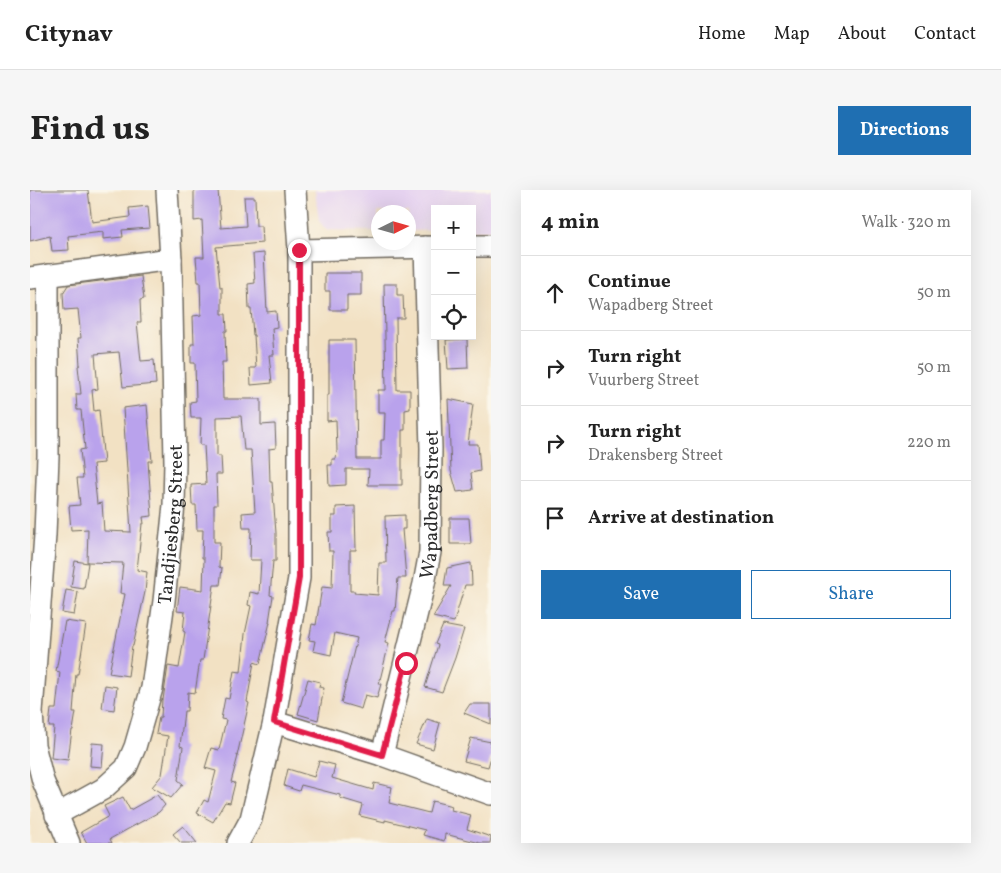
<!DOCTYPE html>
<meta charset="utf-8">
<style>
body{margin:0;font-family:Vollkorn,serif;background:#f6f6f6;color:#222}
.controls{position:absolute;right:15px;top:15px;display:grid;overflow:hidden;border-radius:0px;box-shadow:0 5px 20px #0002}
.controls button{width:45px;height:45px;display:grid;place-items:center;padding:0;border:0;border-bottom:1px solid #e0e0e0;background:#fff;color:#222;font:25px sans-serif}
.compass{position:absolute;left:341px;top:15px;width:45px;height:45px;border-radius:50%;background:#fff;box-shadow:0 5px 20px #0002;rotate:85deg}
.stop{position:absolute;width:15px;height:15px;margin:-11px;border:4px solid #e11d48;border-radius:50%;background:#fff}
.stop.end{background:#e11d48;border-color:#fff;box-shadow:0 1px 5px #0008}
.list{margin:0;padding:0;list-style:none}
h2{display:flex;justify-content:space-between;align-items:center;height:65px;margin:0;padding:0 20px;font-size:21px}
h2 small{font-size:16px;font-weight:400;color:#767676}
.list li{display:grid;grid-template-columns:32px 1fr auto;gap:15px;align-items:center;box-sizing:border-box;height:75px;padding:0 20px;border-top:1px solid #e0e0e0}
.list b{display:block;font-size:19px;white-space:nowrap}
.list p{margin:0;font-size:16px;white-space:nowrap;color:#767676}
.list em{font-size:16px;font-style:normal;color:#767676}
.actions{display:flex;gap:10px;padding:15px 20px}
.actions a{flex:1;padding:11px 0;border:1px solid #1f6fb2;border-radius:0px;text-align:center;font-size:18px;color:#1f6fb2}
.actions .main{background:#1f6fb2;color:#fff}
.icon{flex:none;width:28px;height:28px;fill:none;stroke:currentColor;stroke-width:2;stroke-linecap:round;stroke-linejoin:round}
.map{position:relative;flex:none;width:461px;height:653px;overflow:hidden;border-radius:0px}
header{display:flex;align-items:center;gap:30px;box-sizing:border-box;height:70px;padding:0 25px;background:#fff;border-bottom:1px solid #e0e0e0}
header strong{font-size:24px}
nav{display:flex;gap:28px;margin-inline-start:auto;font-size:18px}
.intro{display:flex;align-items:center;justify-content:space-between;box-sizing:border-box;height:120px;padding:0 30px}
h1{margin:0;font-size:35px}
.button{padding:12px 22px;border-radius:0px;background:#1f6fb2;color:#fff;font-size:18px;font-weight:700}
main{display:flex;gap:30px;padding:0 30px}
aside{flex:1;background:#fff;border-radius:0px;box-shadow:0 5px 20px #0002}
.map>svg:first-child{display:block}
.built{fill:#e6d3f0}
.building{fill:#b9a2ec}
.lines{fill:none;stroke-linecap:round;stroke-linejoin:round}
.minor-casing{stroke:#716b60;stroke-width:24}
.minor{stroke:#fff;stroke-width:21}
.route{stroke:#e11d48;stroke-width:6}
.labels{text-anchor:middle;stroke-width:5;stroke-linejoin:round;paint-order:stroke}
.street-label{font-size:19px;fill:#2b2b2b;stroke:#fbf7ec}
</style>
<header>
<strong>Citynav</strong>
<nav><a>Home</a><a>Map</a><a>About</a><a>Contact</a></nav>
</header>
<div class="intro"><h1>Find us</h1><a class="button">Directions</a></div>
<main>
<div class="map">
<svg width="461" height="653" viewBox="0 0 461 653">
<rect width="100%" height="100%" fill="#fbf7ec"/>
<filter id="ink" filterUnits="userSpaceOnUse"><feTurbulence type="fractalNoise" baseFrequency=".02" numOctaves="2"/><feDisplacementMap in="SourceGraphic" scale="10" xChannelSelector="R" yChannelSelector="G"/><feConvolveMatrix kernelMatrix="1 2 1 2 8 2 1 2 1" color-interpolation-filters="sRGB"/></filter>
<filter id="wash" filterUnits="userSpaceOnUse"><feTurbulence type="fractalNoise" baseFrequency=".0096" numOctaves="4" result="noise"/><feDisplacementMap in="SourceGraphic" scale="20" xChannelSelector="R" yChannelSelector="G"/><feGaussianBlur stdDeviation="1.12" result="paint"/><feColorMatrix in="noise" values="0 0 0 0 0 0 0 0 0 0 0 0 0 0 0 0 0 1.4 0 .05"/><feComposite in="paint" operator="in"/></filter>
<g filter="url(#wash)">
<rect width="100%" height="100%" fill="#f2e1c3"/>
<path class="built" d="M285 0H461V40H442V19H405V40L379 41 378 22H348V41L296 40 289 31Z"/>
<g id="blocks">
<g class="building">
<path d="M0 0H58L62 32 100 27 99 18 118 16 120 38 92 40 93 47 73 49V42L38 46 39 60 22 61 20 46 0 51Z"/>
<path d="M164 0H188L191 38 216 36 214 7H225L226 36H231L232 53 186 57 190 97H192V124H196L197 141H195L196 172H192L193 209H231V235L245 234 246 258 239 259 240 292H242L246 343V371H243L240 405 243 406 239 432H240L230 474 224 472 217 512 219 513 207 566H208L201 592 205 593 200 613 195 612 183 632 167 623 174 610 178 612 186 581 175 578 181 558 189 560 196 530 191 529 195 508 199 509 204 481 211 482 215 444 221 416 218 415 220 402 229 404 231 370H220L221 338H213L212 323 225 322 221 260H214L211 226 187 227V266H191L192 284H186L187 315H184V352H190L189 377 192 378 190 395H184L173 470H170L165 503 158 502 157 521H154L150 556 153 557 148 590 153 594 141 608 122 597 132 585 138 546 126 544 129 527H131L132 509 133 510 138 476 149 478 155 442 153 441 155 422 147 421 150 397 173 400 174 368H172L173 340H167L166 315H162L161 295 176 294 174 255H170L171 228H161L160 212 166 211 165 173H161V154H164L163 126 171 125 170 92H168L166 67H174L172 30 164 31Z"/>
<path d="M234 63 237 122 246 121 247 137 242 138 244 165H239L242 193 221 195 220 178H226L224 145H223L221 119H219L218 94 225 93 223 64Z"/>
<path d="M295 83H331V105H317V120H300V101H295Z"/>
<path d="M111 86 114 109 110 110 111 132H107L111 171 124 170 126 194 93 197 89 162 65 164 68 199 62 200 64 221 69 220 74 273 63 274 67 314 72 313 74 341 101 342 93 218 117 215 122 271H118L122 326 113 327 114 334H112L107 380 117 382 115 402 103 456H102L98 486 79 483 95 404 90 403 93 373 57 372 58 339 41 340 39 316 50 315 47 288H53L50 260 55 259 51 220H47L46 204H51L48 176 50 175 48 148H51L48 119 34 120 33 103 38 95Z"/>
<path d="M354 94H367V105H373L374 128H366L367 200H380V219L375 220V240H372V295H338L339 279H316V295L299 296 298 275H302V269H306L307 261 306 230 297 231V205H299V150H325L327 269H351V250H354L355 223H348V200H356Z"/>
<path d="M437 149 438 178 418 179 416 150Z"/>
<path d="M418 209 443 214 438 254H448L450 281 441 283 443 300 427 302 421 281Z"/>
<path d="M325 316 326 360H320V401H325L324 403 348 405 349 373H356L355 326 375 325V339H372L376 388H368L365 421H363L355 452 359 453 349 494H351L347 508 335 505 331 519 311 513 327 448 305 443 301 465 283 461 285 451 279 450 282 434 286 435 292 397 302 398 303 361H299L298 342H302V326H306V317Z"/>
<path d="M420 328H439L441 354H420Z"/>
<path d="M45 371 58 373 54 399 41 397Z"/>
<path d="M441 373 442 395H435L424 432 403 427 421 396H414L417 378Z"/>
<path d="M36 400 48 402 44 425 32 423Z"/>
<path d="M35 431 56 434 48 484H46L43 522H46L43 540H42L38 570 21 568 24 537H19L21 519H26L30 482 26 481Z"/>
<path d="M413 435 434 439 425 468 412 502 395 497 408 455 405 454Z"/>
<path d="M278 489 290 492 289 497 294 498 288 530 268 524Z"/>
<path d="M75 495 87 497 84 520 72 518Z"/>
<path d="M440 514H461V534L434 523Z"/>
<path d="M397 529 410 533 403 559 386 554Z"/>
<path d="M441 548 461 552V567L458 577 434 571Z"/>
<path d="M62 553 74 554 72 577 60 576Z"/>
<path d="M289 571 305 575 302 588 343 600 344 593 362 597 359 613 399 623 402 611 422 616 421 620 441 625 437 639 461 647 460 653H450L415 644 414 651 393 645 395 640 355 630V632L330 626 333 615 310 608V605L271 595 269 601 254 596 258 579 284 587Z"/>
<path d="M127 605 135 615 129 622 80 649 82 653H57L51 642 79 626 74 616 93 607 100 620Z"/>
<path d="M153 636 167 653H151L143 644Z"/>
</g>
</g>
</g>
<g filter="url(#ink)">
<use href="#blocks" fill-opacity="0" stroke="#716b60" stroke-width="1"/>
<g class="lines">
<defs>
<g id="minor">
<path d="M442 56H461"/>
<path d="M269 60 405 57"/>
<path d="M18 85V266L15 345 2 522 4 555 13 591 39 653"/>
<path d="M0 88 141 69"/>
<path d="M244 532 352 565 461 604"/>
<path id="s1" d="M352 565 394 394 400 362 401 258 395 57"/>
<path id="s2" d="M26 625 73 599 96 578 105 557 122 498 134 411 144 315 145 272 141 69 137 0"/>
<path d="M208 653 221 629 244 532 269 388V60L265 0"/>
</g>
</defs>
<use href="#minor" class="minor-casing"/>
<use href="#minor" class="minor"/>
</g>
</g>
<g class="lines" filter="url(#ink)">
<path class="route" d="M269 60V388L244 532 352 565 376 473"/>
</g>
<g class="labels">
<g class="street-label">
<text dy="7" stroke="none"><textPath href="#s1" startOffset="256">Wapadberg Street</textPath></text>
<text dy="7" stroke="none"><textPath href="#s2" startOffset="334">Tandjiesberg Street</textPath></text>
</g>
</g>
</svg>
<div class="controls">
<button>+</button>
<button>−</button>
<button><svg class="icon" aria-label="locate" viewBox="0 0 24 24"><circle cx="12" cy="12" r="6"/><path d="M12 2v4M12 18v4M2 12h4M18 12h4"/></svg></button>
</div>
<svg class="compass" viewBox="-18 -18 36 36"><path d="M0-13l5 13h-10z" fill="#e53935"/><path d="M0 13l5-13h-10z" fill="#767676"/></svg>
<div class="stop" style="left:376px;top:473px"></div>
<div class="stop end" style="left:269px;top:60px"></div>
</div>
<aside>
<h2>4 min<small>Walk · 320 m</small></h2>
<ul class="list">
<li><svg class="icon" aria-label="ahead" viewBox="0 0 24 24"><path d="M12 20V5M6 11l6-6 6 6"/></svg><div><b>Continue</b><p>Wapadberg Street</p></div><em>50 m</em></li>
<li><svg class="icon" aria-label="right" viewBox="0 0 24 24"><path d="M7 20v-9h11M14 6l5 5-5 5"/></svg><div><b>Turn right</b><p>Vuurberg Street</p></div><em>50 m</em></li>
<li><svg class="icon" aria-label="right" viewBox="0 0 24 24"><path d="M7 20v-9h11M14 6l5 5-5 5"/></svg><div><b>Turn right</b><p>Drakensberg Street</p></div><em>220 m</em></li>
<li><svg class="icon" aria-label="arrive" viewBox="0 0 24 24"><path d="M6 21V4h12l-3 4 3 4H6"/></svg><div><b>Arrive at destination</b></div></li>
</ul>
<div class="actions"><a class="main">Save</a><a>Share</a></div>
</aside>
</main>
